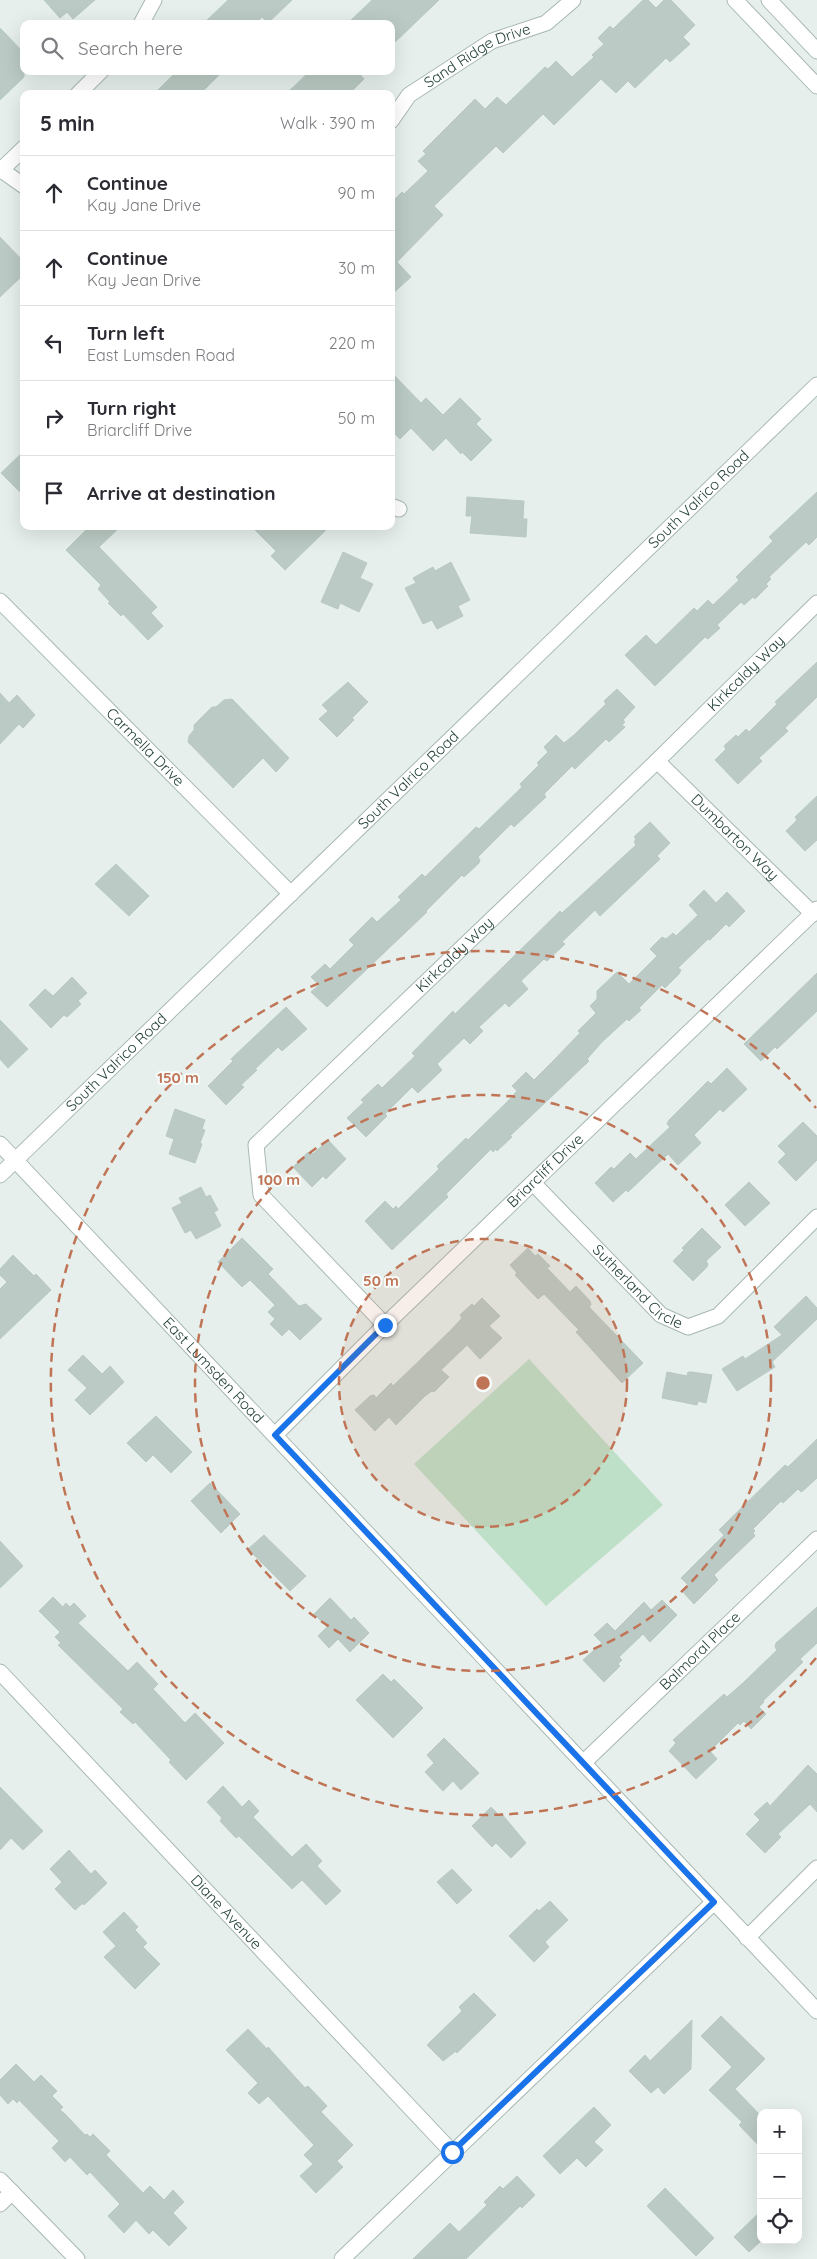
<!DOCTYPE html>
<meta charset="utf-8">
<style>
body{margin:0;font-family:Quicksand,sans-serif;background:#f2f2f3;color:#2b2b33}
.controls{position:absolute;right:15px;bottom:15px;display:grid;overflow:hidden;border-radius:10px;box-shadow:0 5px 20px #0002}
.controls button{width:45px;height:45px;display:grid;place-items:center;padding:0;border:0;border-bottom:1px solid #e1e1e2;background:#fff;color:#2b2b33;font:25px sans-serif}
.stop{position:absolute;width:15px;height:15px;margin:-11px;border:4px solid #1a73e8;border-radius:50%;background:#fff}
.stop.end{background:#1a73e8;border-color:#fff;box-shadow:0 1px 5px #0008}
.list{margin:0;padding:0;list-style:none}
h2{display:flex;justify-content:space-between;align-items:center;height:65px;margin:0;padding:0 20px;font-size:21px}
h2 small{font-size:16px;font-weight:400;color:#7c7c81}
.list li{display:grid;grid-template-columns:32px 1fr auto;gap:15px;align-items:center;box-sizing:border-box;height:75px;padding:0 20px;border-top:1px solid #e1e1e2}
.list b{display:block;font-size:19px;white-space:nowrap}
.list p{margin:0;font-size:16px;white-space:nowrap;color:#7c7c81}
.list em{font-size:16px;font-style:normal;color:#7c7c81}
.icon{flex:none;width:28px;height:28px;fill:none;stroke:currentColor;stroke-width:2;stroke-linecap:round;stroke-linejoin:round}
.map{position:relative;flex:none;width:817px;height:2259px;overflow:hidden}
.search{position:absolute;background:#fff;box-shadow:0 5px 20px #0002;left:20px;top:20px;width:375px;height:55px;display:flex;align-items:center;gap:12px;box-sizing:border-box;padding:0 18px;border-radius:10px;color:#7c7c81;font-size:19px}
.panel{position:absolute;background:#fff;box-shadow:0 5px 20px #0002;left:20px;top:90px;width:375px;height:440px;border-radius:10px}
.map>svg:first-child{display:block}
.green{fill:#bfe0c8}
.building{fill:#bbcac4;stroke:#b8c9c2}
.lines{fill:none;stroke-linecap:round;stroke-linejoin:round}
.minor-casing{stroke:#a8b8b2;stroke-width:17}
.minor{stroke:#fff;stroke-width:15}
.route{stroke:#1a73e8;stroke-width:6}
.ring{fill:none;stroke:#c07456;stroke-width:2.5;stroke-dasharray:9 6}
.labels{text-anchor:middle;stroke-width:4;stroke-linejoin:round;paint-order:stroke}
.street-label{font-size:15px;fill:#24423a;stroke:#f7fbf9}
.centre{fill:#c07456;stroke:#f7fbf9;stroke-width:2.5}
.ring-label{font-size:15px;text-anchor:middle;font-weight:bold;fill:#c07456;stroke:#f7fbf9;stroke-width:4;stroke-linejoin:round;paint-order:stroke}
</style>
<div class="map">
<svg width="817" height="2259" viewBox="0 0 817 2259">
<rect width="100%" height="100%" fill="#e6efeb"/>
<path class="green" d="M529 1359 663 1505 546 1606 414 1464Z"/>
<g class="building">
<path d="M44 0H95L73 19 67 12 60 18Z"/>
<path d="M228 0H292L268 23 262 17 255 24H203Z"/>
<path d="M372 0H439L391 46V24H347Z"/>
<path d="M643 0H648L656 8 664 0H671L695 25 683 37 690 44 670 62 666 58 635 88 628 81 616 93 601 79 554 125 543 114 503 153 496 146 434 206 443 215 397 262 411 277 391 295V203L402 192 404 194 428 171 418 161 426 154 423 151 475 99 485 109 497 97 506 105 545 67 548 69 556 61 572 77 594 57 592 55 604 44 598 38 610 26 613 29Z"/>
<path d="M0 28 24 53V77L0 100Z"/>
<path d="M177 71H223L200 94H154Z"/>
<path d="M310 71H357L364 79 349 94H286Z"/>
<path d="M0 237 24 262V274L0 297Z"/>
<path d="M391 372 421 403 426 398 443 415 460 398 481 419 476 424 492 440 471 461 462 452 461 454 446 438 433 451 411 428 400 439 391 430Z"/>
<path d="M24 451V496L1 473Z"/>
<path d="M817 492V537L809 545 806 542 769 577 771 579 766 584 768 586 755 599 753 597 744 605 741 602 717 625 720 628 708 639 705 637 655 686 625 655 646 635 656 645 694 608 697 611 708 600 713 605 739 580 736 577 773 541 769 537Z"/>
<path d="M467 497 524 501 523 519H527L526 537 470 533 472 516H466Z"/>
<path d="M90 526H121L99 547 157 607 151 613 163 626 148 640 123 614 121 616 108 603 110 602 98 589 101 585 66 550Z"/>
<path d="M251 526H330L285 570 271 556 276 551Z"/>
<path d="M343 552 367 563 360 578 373 584 359 612 340 603 338 609 321 602Z"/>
<path d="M451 562 470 600 458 606 463 616 437 629 432 620 423 624 405 588 416 583 413 578 433 567 435 571Z"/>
<path d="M817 662V697L785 728 788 731 759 758 762 761 738 784 715 760 726 749 724 746 736 735 738 737 746 729 749 732 777 704 775 702Z"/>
<path d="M348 682 368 702 352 718 354 720 337 737 319 719 328 711 322 705Z"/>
<path d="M617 689 635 707 623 720 625 722 622 725 625 727 609 742 606 739 575 769 572 766 544 794 546 797 514 827 511 824 478 857 480 860 479 863 464 877 462 875 426 911 427 912 327 1007 311 992 319 985 311 977 325 964 330 969 354 945 349 940 372 917 377 922 401 900 398 897 422 874 425 877 476 827 479 829 522 787 520 784 539 765 537 763 548 752 544 747 556 735 564 743 574 735 606 704 604 701Z"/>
<path d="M0 693 9 703 17 695 35 715 23 728 19 724 0 744Z"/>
<path d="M232 699 289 758 276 772 263 758 233 788 188 742 189 736 194 730V725L212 707H216L224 700Z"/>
<path d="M817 796V840L805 851 786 831 797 820 795 817Z"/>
<path d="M650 822 670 843 657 856 660 859 600 916 595 910 562 942 565 944 547 961 544 959 521 981 528 989 509 1007 505 1003 479 1027 483 1031 470 1044 464 1038 437 1064 442 1070 418 1093 412 1087 385 1114 387 1116 366 1137 347 1118 364 1102 361 1100 378 1084 382 1088 415 1056 412 1053 453 1011 455 1014 560 911 562 913 636 845 634 842 636 839 634 837Z"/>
<path d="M116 864 149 896 129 916 95 884Z"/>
<path d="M704 890 716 903 727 892 745 911 729 927 726 924 710 940 708 939 678 968 681 970 679 974 665 988 662 985 639 1008 641 1010 629 1021 627 1019 602 1042 587 1059 589 1061 510 1136 512 1137 497 1151 496 1149 493 1152 491 1149 446 1194 448 1197 392 1250 365 1221 385 1201 393 1209 396 1206 398 1209 439 1169 437 1166 466 1138 468 1140 509 1100 517 1091 512 1086 526 1072 534 1080 555 1059 580 1033 578 1031 596 1013 590 1006 597 999V991L617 972 629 984 657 956 650 949 662 937 666 939 673 933 676 936 698 915 689 905Z"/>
<path d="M817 973V1011L777 1049 775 1047 761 1061 744 1044Z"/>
<path d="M72 977 87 993 78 1001 81 1004 67 1017 64 1015 51 1028 29 1005 45 989 53 996Z"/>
<path d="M286 1007 307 1029 282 1051 278 1047 255 1069 257 1070 241 1085 244 1087 226 1105 208 1086 233 1061 231 1059Z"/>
<path d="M0 1020 28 1049 8 1068 0 1059Z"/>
<path d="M727 1068 747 1089 723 1112 720 1109 694 1135 701 1143 678 1165 668 1154 628 1192 626 1190 613 1202 595 1183 611 1167 614 1169 630 1153 636 1159 670 1127 667 1124 669 1120 708 1081 711 1084Z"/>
<path d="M175 1109 205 1120 202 1129 205 1130 200 1143 202 1144 195 1163 169 1154 174 1139 166 1136Z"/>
<path d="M803 1122 817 1136V1160L796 1181 778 1162 786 1154 778 1146Z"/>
<path d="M328 1140 346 1159 326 1179 323 1176 312 1187 293 1167 307 1153 311 1152 313 1154Z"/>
<path d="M749 1182 770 1203 745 1226 725 1205Z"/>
<path d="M201 1187 206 1197 210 1195 218 1210 214 1212 221 1226 196 1239 191 1230 185 1233 172 1208 182 1203 179 1198Z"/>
<path d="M702 1228 721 1247 706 1261 708 1264 707 1267 693 1281 673 1261 684 1250 682 1248Z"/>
<path d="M242 1238 273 1269 268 1274 299 1306 306 1304 322 1319 300 1340 289 1329 282 1336 270 1324 275 1319 268 1312 275 1305 250 1280 242 1287 218 1262Z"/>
<path d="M528 1248 535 1256 538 1254 550 1266 547 1268 570 1292 576 1286 590 1301 591 1305 589 1307 643 1363 622 1383 576 1332 579 1330 544 1294 538 1299 515 1275 517 1273 510 1265Z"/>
<path d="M13 1255 34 1276 36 1274 51 1290 0 1339V1289L7 1282 0 1275V1269Z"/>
<path d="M806 1296 817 1308V1319L772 1362 775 1367 737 1391 722 1369 743 1356 745 1359 782 1335 774 1327Z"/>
<path d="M482 1298 500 1316 489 1326 502 1338 480 1359 467 1345 441 1370 449 1377 434 1392 432 1391 425 1396 396 1425 389 1417 375 1431 355 1410 370 1396 374 1395 376 1398 391 1383 393 1386 451 1330 462 1318 460 1315 472 1304 474 1306Z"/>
<path d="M83 1355 102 1374 110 1366 124 1382 90 1415 75 1400 87 1388 68 1370Z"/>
<path d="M667 1372 687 1376 688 1372H692L712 1375 706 1403 698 1401 697 1405 662 1398Z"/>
<path d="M156 1416 192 1452 171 1473 153 1455 146 1462 127 1443Z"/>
<path d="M817 1439V1478L804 1490 801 1492 798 1489 783 1503 781 1501 753 1529 755 1531 753 1533 755 1536 714 1575 718 1580 694 1604 682 1591 688 1585 681 1578 724 1535 719 1530 785 1465 788 1467Z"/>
<path d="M210 1483 240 1514 221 1533 191 1501Z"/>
<path d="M264 1535 306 1576 290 1591 248 1549Z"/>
<path d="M0 1541 23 1566 0 1588Z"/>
<path d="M53 1597 63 1607 66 1603 70 1607 74 1603 86 1616 78 1623 128 1671 137 1662 158 1684 153 1689 185 1723 195 1713 224 1743 186 1780 169 1762 171 1760 135 1722 133 1724 120 1712 123 1709 58 1645 61 1643 55 1637 60 1632 39 1611Z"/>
<path d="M330 1598 351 1620 354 1617 369 1633 350 1652 338 1639 329 1648 318 1636 327 1627 314 1614Z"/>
<path d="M662 1600 677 1615 650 1642 643 1634 619 1657 622 1660 618 1664 620 1666 604 1682 583 1660 602 1643 594 1635 607 1623 615 1631 644 1602 651 1610Z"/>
<path d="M817 1607V1643L800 1659 803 1662 763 1701 764 1702 759 1707 766 1714 751 1729 744 1721 740 1725 738 1723 710 1751 717 1759 696 1779 669 1751 676 1743 673 1740 724 1694 727 1697 744 1682 777 1650 775 1647 776 1643Z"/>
<path d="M383 1674 391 1682 394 1679 423 1708 393 1738 356 1700Z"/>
<path d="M444 1738 479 1773 461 1790 453 1781 443 1791 425 1772 434 1763 427 1755Z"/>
<path d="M808 1765 817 1774V1812L810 1804 778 1834 781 1837 765 1853 746 1834 760 1820 754 1814 767 1802 770 1806Z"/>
<path d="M223 1786 242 1807 249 1800 259 1811 253 1817 292 1857 306 1844 322 1861 317 1866 341 1891 326 1905 302 1880 292 1889 239 1836 236 1838 220 1821 222 1818 207 1802Z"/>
<path d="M0 1787 43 1831 23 1850 11 1838 0 1850Z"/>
<path d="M491 1807 499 1815 501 1813 526 1843 511 1858 496 1843 492 1847 472 1826Z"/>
<path d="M69 1850 91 1874 95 1870 107 1883 84 1905 83 1903 75 1910 55 1889 62 1882 50 1869Z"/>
<path d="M452 1869 472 1890 457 1904 437 1882Z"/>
<path d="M550 1901 568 1920 545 1942 549 1947 534 1962 509 1936 537 1909 539 1911Z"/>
<path d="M124 1912 138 1927 135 1930 147 1943 143 1947 160 1964 135 1989 104 1957 116 1946 103 1932Z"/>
<path d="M474 1993 496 2015 457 2053 456 2051 443 2061 427 2045 462 2011 459 2007Z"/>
<path d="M721 2016 765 2059 735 2089 761 2116V2148L739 2125 742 2122 709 2090 732 2067 701 2036Z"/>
<path d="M692 2020 691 2069 664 2094 658 2087 651 2093 629 2071 645 2055 650 2061Z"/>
<path d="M248 2029 267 2049 268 2047 305 2088 308 2086 327 2106 321 2112 353 2145 337 2161 343 2167 316 2193 300 2176 313 2164 304 2155 314 2145 268 2096 259 2104 248 2093 258 2083 226 2050Z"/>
<path d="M16 2064 34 2082 41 2075 57 2091 52 2096 63 2107 60 2110 64 2113 85 2135 87 2134 90 2137 93 2134 110 2151 106 2155 143 2193 150 2186 164 2200 173 2190 184 2202 173 2213 187 2228 169 2246 153 2230 149 2234 136 2220 124 2233 108 2216 120 2204 90 2172 87 2175 70 2157 65 2162 52 2148 59 2141 19 2100 17 2103 13 2099 8 2104 0 2095V2080Z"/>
<path d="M594 2107 611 2125 594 2142 603 2150 586 2167 577 2158 560 2174 543 2156Z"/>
<path d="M517 2176 535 2195 522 2208 520 2206 466 2259H413L450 2223 459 2232 487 2205 484 2202 500 2186 503 2189Z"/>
<path d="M665 2188 714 2238 696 2256 647 2206Z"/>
<path d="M761 2211V2241L749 2252 734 2237Z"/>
</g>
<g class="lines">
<defs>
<g id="minor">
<path d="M735 0 817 86"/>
<path d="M769 0 817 51"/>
<path d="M141 24 154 0"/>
<path d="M78 94 101 71"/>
<path id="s1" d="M391 121 409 95 492 41 546 23 573 0"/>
<path d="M0 169 24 186"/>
<path d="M0 171 24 148"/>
<path d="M391 506 399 509"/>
<path id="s2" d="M0 601 291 894"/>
<path id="s3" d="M657 761 813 914"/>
<path id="s4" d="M0 1144 817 2011"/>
<path id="s5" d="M0 1175 817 385"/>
<path id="s6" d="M533 1183 661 1315 688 1327 718 1316 817 1217"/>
<path id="s7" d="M385 1325 261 1195 256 1145 657 761 817 603"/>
<path id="s8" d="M275 1435 385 1325 817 909"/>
<path id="s9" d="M0 1672 452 2152"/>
<path id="s10" d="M583 1763 817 1539"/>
<path d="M747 1938 817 1868"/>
<path d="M0 2180 77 2259"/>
<path d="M0 2204 12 2192"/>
<path d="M342 2259 714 1902"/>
</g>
</defs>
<use href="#minor" class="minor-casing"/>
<use href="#minor" class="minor"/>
</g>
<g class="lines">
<path class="route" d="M385 1325 275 1435 714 1902 452 2152"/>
</g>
<circle cx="483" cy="1383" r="144" fill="#c07456" fill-opacity=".12"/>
<g class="ring">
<circle cx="483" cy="1383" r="144"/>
<circle cx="483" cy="1383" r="288"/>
<path d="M816 1658A432 432 0 1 1 816 1108"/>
</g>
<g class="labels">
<g class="street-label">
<text dy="5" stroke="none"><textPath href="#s1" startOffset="111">Sand Ridge Drive</textPath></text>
<text dy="5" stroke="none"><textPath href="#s5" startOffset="972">South Valrico Road</textPath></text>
<text dy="5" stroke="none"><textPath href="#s7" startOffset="910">Kirkcaldy Way</textPath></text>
<text dy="5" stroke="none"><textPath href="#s2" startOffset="206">Carmella Drive</textPath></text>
<text dy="5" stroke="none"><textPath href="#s5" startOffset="568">South Valrico Road</textPath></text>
<text dy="5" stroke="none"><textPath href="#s3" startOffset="109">Dumbarton Way</textPath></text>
<text dy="5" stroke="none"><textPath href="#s7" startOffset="505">Kirkcaldy Way</textPath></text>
<text dy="5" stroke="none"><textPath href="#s5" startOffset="162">South Valrico Road</textPath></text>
<text dy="5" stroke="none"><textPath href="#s8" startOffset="378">Briarcliff Drive</textPath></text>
<text dy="5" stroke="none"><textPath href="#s6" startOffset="148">Sutherland Circle</textPath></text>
<text dy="5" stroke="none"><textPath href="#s4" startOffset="311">East Lumsden Road</textPath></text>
<text dy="5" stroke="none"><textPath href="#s10" startOffset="162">Balmoral Place</textPath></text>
<text dy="5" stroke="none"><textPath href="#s9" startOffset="330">Diane Avenue</textPath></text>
</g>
</g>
<circle cx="483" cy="1383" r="8" class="centre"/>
<g class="ring-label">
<text x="178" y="1083">150 m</text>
<text x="279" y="1185">100 m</text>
<text x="381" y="1286">50 m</text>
</g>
</svg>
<div class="controls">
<button>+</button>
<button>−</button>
<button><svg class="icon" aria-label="locate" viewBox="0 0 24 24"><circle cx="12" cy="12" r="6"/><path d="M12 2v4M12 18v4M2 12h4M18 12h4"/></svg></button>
</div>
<div class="stop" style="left:452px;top:2152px"></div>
<div class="stop end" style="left:385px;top:1325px"></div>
<div class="search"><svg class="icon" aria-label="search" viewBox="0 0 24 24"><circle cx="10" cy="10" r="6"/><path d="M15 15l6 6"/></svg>Search here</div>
<section class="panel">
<h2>5 min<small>Walk · 390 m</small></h2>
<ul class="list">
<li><svg class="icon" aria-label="ahead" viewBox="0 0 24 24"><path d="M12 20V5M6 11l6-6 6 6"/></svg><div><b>Continue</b><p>Kay Jane Drive</p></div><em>90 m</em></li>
<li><svg class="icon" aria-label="ahead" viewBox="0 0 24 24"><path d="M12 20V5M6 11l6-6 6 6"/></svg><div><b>Continue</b><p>Kay Jean Drive</p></div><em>30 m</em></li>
<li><svg class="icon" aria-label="left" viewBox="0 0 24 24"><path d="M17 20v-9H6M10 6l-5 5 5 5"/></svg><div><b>Turn left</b><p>East Lumsden Road</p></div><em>220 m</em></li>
<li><svg class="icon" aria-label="right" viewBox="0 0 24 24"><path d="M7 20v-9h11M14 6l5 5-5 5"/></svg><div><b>Turn right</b><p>Briarcliff Drive</p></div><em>50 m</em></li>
<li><svg class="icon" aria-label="arrive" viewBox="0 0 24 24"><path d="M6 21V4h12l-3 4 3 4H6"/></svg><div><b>Arrive at destination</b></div></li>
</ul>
</section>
</div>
